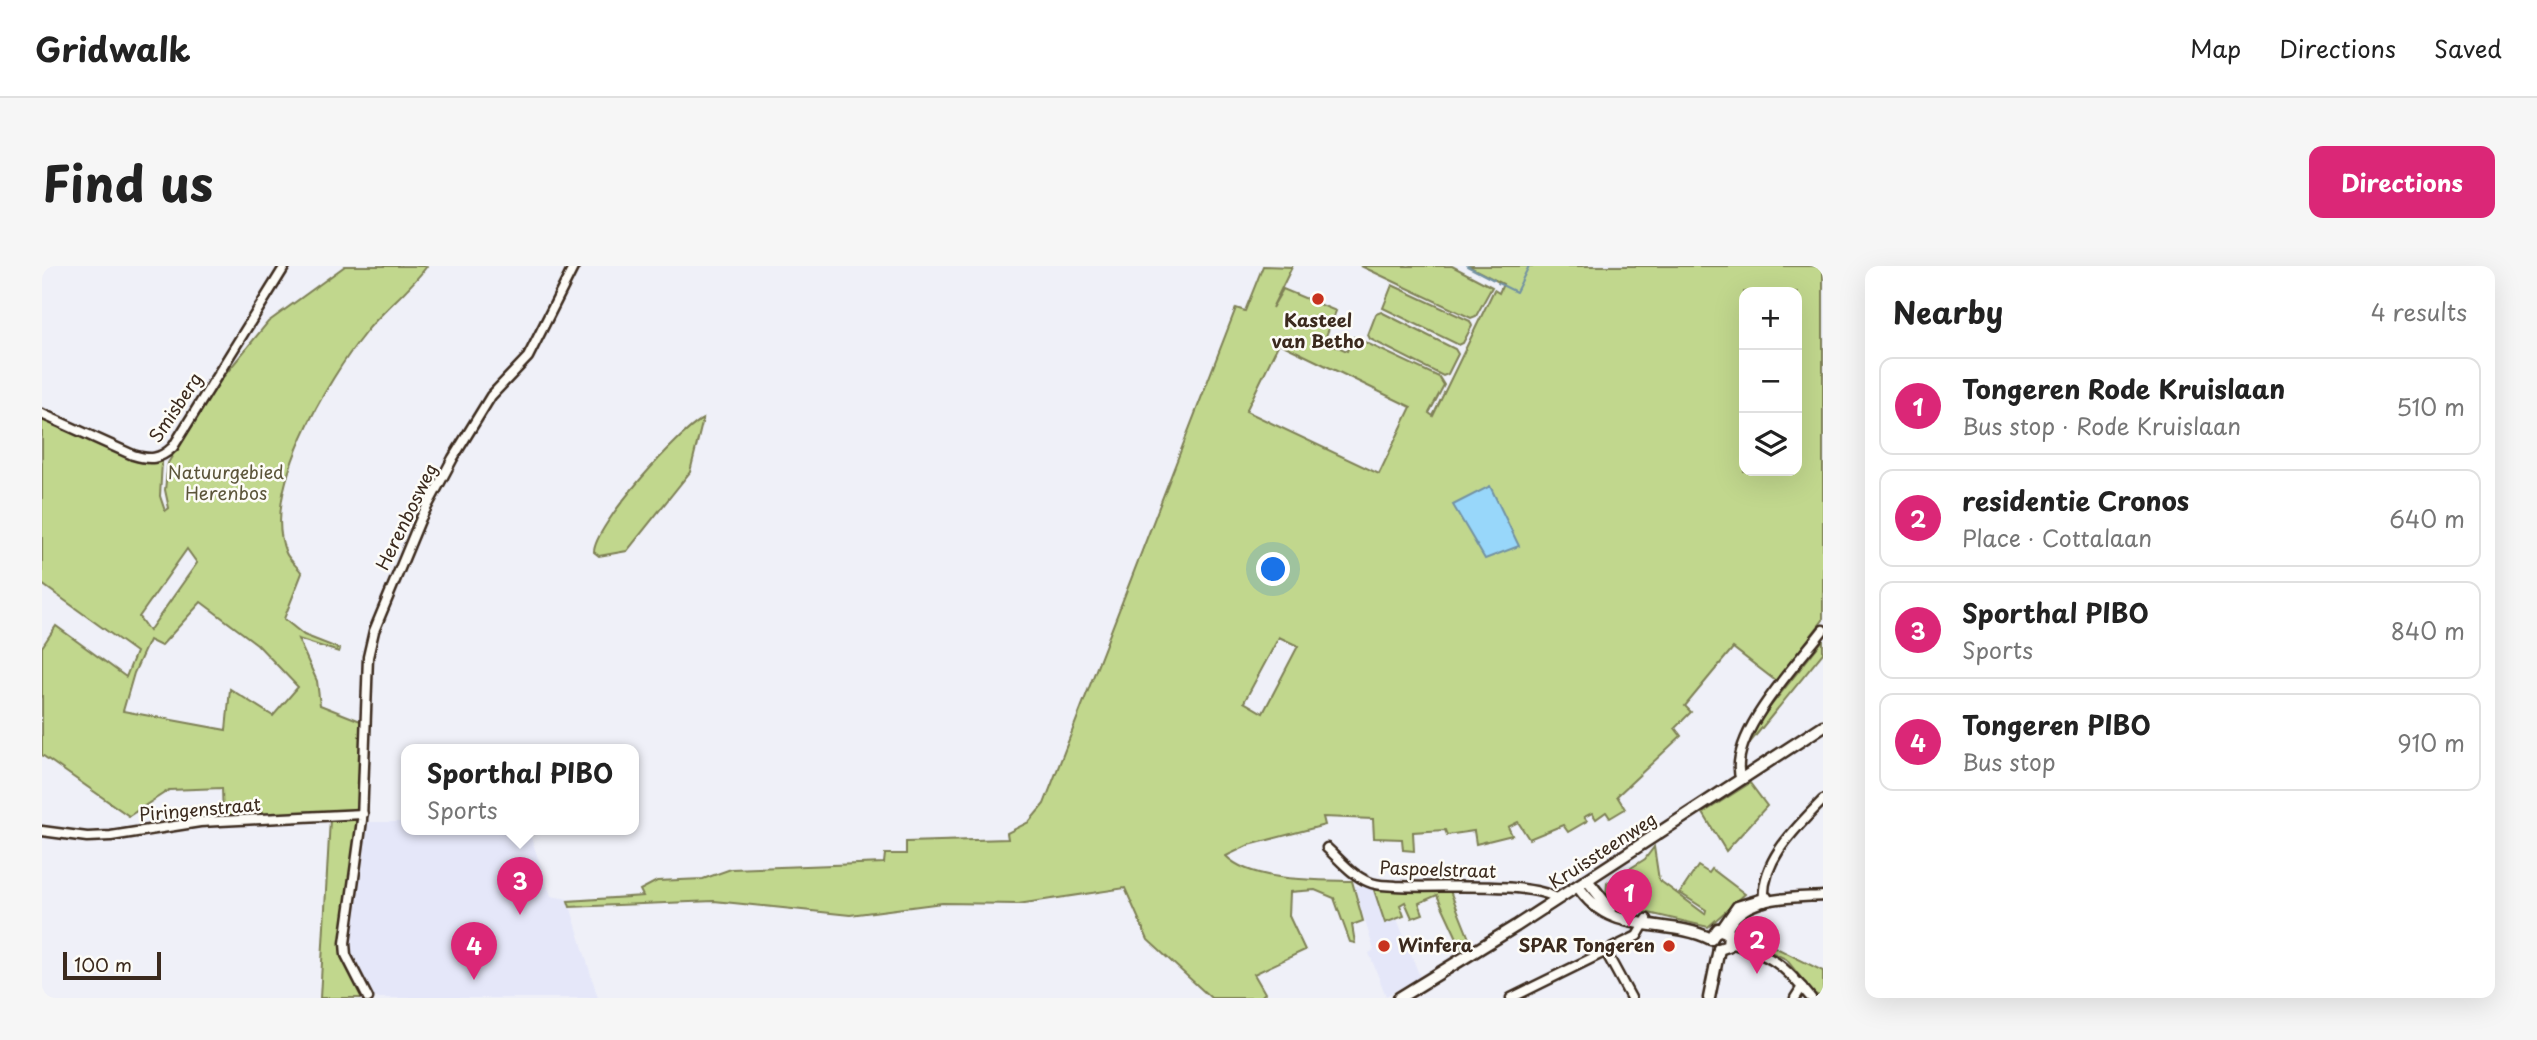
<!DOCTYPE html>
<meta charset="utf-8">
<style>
body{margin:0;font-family:"Playpen Sans",sans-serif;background:#f6f6f6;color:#222}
.controls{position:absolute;right:21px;top:21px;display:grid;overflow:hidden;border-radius:14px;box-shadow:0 7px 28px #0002}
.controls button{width:63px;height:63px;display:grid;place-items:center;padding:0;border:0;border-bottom:2px solid #e0e0e0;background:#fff;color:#222;font:35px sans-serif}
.scale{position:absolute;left:21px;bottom:18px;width:98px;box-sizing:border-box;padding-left:7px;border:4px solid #3b2a1e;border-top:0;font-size:19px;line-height:24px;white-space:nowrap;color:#3b2a1e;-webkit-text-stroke:5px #fdfcf7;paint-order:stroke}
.you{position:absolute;left:1232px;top:304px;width:24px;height:24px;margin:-18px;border:5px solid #fff;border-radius:50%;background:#1a73e8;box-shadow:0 0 0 10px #1a73e833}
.badge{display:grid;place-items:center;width:46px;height:46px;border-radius:50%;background:#db2777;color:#fff;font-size:23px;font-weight:700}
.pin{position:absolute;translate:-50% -58px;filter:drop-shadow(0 2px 4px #0008)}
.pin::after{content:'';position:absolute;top:37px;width:24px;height:21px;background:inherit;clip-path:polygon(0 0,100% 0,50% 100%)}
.popup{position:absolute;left:359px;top:478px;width:238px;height:91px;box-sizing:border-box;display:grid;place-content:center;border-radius:14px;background:#fff;filter:drop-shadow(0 2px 5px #0005);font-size:23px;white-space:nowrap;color:#767676}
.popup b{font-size:26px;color:#222}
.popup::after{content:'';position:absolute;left:50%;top:100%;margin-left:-14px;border:14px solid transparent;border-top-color:#fff}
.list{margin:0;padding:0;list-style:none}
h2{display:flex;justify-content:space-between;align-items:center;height:91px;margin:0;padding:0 28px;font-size:30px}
h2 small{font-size:23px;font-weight:400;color:#767676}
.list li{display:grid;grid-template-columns:46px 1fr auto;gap:21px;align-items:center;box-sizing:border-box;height:98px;margin:0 14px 14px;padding:0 14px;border:2px solid #e0e0e0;border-radius:14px}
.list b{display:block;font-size:26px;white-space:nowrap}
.list p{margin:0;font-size:23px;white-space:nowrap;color:#767676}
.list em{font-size:23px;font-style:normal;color:#767676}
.icon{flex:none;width:38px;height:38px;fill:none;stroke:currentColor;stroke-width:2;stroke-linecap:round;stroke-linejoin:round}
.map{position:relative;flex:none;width:1781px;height:732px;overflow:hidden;border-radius:14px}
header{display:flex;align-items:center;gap:42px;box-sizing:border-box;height:98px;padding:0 35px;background:#fff;border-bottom:2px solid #e0e0e0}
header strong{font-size:33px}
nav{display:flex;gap:38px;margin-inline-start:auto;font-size:24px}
.intro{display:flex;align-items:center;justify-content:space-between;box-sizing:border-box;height:168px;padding:0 42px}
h1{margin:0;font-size:49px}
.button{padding:18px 32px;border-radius:14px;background:#db2777;color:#fff;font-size:24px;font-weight:700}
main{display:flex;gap:42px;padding:0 42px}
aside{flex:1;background:#fff;border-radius:14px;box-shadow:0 7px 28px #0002}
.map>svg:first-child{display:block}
.built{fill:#e5e7f9}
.green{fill:#c1d78d;stroke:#7e8056;stroke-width:2;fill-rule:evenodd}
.water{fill:#98d7fa;stroke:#7392a2;stroke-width:2}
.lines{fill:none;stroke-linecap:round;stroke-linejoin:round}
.stream{stroke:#7392a2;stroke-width:2}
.minor-casing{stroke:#3b2a1e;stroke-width:13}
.major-casing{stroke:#3b2a1e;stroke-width:15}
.minor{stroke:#fdfcf7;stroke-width:8}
.major{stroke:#fdfcf7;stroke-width:10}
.poi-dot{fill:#c8321e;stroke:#fdfcf7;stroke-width:2.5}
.labels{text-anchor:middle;stroke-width:5;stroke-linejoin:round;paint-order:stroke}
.poi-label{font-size:18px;font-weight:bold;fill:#3b2a1e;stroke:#fdfcf7}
.street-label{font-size:18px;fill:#3b2a1e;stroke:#fdfcf7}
.park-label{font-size:18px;fill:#5c553a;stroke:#fdfcf7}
</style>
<header>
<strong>Gridwalk</strong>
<nav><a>Map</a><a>Directions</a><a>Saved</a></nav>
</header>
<div class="intro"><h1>Find us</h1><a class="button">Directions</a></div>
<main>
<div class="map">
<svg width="1781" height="732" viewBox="0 0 1781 732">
<rect width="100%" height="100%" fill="#eff0f8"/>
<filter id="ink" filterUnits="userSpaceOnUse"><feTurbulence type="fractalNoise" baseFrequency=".0143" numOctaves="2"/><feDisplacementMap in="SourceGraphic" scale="14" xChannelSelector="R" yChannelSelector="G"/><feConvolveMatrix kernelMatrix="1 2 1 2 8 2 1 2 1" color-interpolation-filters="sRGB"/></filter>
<g filter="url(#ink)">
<g class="built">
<path d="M322 556H364V563H486L509 630 526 633 556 732H331L317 713 306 681Z"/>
<path d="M1312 620 1330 621 1343 656 1355 653 1378 711 1344 730 1327 687 1332 684Z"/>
</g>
<g class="green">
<path d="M303 0H385C367 25 342 43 323 67 286 113 218 226 244 287 247 294 256 301 260 307L242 353 262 369 298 383 297 386 256 373 275 415 278 439 321 456 317 542 314 545 181 551 180 522 127 524 87 550 0 489V381L14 360 84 411 94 386 0 318V150L105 196H120L118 230 123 245 127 242 123 224 126 197 169 126 226 56ZM145 283 155 297 107 365 97 351ZM159 336 215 378 256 421 231 450 188 423 184 464 81 445 92 407 107 374 119 380Z"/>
<path d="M1221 0 1250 1 1230 42 1241 23 1294 45 1282 75 1305 85 1312 71 1397 111 1402 119 1387 147 1391 150 1452 24 1457 27 1461 18 1426 0H1781V354L1734 415 1691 382 1643 440 1649 446 1633 462 1639 470 1575 530 1583 543 1568 552 1564 546 1554 553 1550 547 1542 551 1545 555 1526 566 1521 559 1487 573 1476 556 1466 561 1470 569 1434 578 1432 565 1405 569 1403 564 1371 566 1372 585 1361 584 1360 573 1332 572 1331 553 1281 551 1283 559 1207 579 1184 590C1209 616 1275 614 1310 615L1321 655 1310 659 1313 677 1308 676 1292 632 1273 624 1248 626 1247 650 1263 684 1212 708 1223 727 1218 732H1169L1106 674 1083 622 976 638 900 637 808 649 672 635 528 641 526 635 601 630 598 624 615 615 661 613 689 603 842 597 843 588H864V576L966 573 965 567 987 556 1002 538 1194 42 1203 45ZM1702 26H1755V205H1702ZM1237 77 1369 141 1337 208 1204 145ZM1237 371 1256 380 1221 447 1202 436Z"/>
<path d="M1319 0H1410L1450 21 1434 50 1429 52Z"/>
<path d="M1350 19 1428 55 1430 60 1421 77 1417 79 1341 42Z"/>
<path d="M1339 46 1413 83 1416 88 1406 108 1401 110 1328 73 1326 69 1334 48Z"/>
<path d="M661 153 648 206 585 285 557 290 552 286C552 260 637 165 661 153Z"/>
<path d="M1781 374V387L1706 479 1716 456Z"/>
<path d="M1708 517 1725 540 1684 585 1661 547Z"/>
<path d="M310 552 317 557 301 671 324 732H278L288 553Z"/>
<path d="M1612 581 1617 614 1663 648 1664 644 1638 627 1656 600 1667 607 1670 603 1703 628 1666 661 1573 639 1564 630 1565 617 1603 593Z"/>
<path d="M1331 621 1408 625 1430 680 1421 685 1395 629 1377 637 1381 648 1370 652 1363 636 1358 639 1362 650 1343 657Z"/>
<path d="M1694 662 1781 705V732L1771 727 1744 693 1695 670Z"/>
</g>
<path class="water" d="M1448 220 1477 280 1443 293 1411 239Z"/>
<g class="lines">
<g class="stream">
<path d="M1425 0 1452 14"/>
<path d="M1456 17 1474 26 1487 0"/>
</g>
<defs>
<g id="minor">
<path d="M0 148 91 189C108 194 117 194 131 181L243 0"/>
<path d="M1699 514C1683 472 1757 396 1781 364"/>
<path d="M0 565 45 571 69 570 158 556 321 548"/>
<path d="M1285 582C1298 594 1311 610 1327 616 1335 620 1345 619 1354 620 1392 623 1489 614 1516 633"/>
<path d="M1722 636C1718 595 1754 562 1781 534"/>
<path d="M1679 663 1695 640 1725 631"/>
<path d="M1685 665C1700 629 1748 632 1781 630"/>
<path d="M1688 677C1731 690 1741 698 1769 732"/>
<path d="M1564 686 1589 732"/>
<path d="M326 732 304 689 303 677 320 554 326 391 332 365 379 252 411 192 449 130 486 91 532 0"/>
<path d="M1469 732 1595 670 1605 653"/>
<path d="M1753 732 1760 721"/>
</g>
<g id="major">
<path d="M1545 614 1568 643"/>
<path d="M1536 620C1568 671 1625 651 1669 673"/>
<path d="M1669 673 1676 663 1687 667 1686 680 1677 683"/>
<path d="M1357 732 1474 660 1781 460"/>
<path d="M1667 732 1677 683"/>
</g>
</defs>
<use href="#minor" class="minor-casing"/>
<use href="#major" class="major-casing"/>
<use href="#minor" class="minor"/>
<use href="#major" class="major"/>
</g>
</g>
<g class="poi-dot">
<circle cx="1276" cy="33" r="7"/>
<circle cx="1342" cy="680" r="7"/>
<circle cx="1627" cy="680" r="7"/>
</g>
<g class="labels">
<g class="poi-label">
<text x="1276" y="61">Kasteel<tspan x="1276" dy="21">van Betho</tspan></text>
<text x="1356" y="686" text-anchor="start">Winfera</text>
<text x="1613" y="686" text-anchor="end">SPAR Tongeren</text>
</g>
<g class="street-label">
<text transform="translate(134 142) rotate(-56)" y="6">Smisberg</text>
<text transform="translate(365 251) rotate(-64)" y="6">Herenbosweg</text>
<text transform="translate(158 544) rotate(-5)" y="6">Piringenstraat</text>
<text transform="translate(1561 585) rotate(-33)" y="6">Kruissteenweg</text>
<text transform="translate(1396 604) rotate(2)" y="6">Paspoelstraat</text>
</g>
<g class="park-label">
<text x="184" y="213">Natuurgebied<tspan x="184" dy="21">Herenbos</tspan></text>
</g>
</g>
</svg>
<div class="controls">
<button>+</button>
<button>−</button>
<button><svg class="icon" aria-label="layers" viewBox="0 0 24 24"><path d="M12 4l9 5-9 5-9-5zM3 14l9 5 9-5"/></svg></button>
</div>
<div class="scale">100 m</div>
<div class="you"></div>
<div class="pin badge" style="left:1587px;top:661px">1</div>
<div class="pin badge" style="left:1715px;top:708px">2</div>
<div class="pin badge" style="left:478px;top:649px">3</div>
<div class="popup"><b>Sporthal PIBO</b>Sports</div>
<div class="pin badge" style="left:432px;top:714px">4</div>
</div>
<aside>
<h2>Nearby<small>4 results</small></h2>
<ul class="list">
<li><span class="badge">1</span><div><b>Tongeren Rode Kruislaan</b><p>Bus stop · Rode Kruislaan</p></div><em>510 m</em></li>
<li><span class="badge">2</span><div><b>residentie Cronos</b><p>Place · Cottalaan</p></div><em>640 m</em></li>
<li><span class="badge">3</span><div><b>Sporthal PIBO</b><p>Sports</p></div><em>840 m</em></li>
<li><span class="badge">4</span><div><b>Tongeren PIBO</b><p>Bus stop</p></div><em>910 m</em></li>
</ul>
</aside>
</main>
